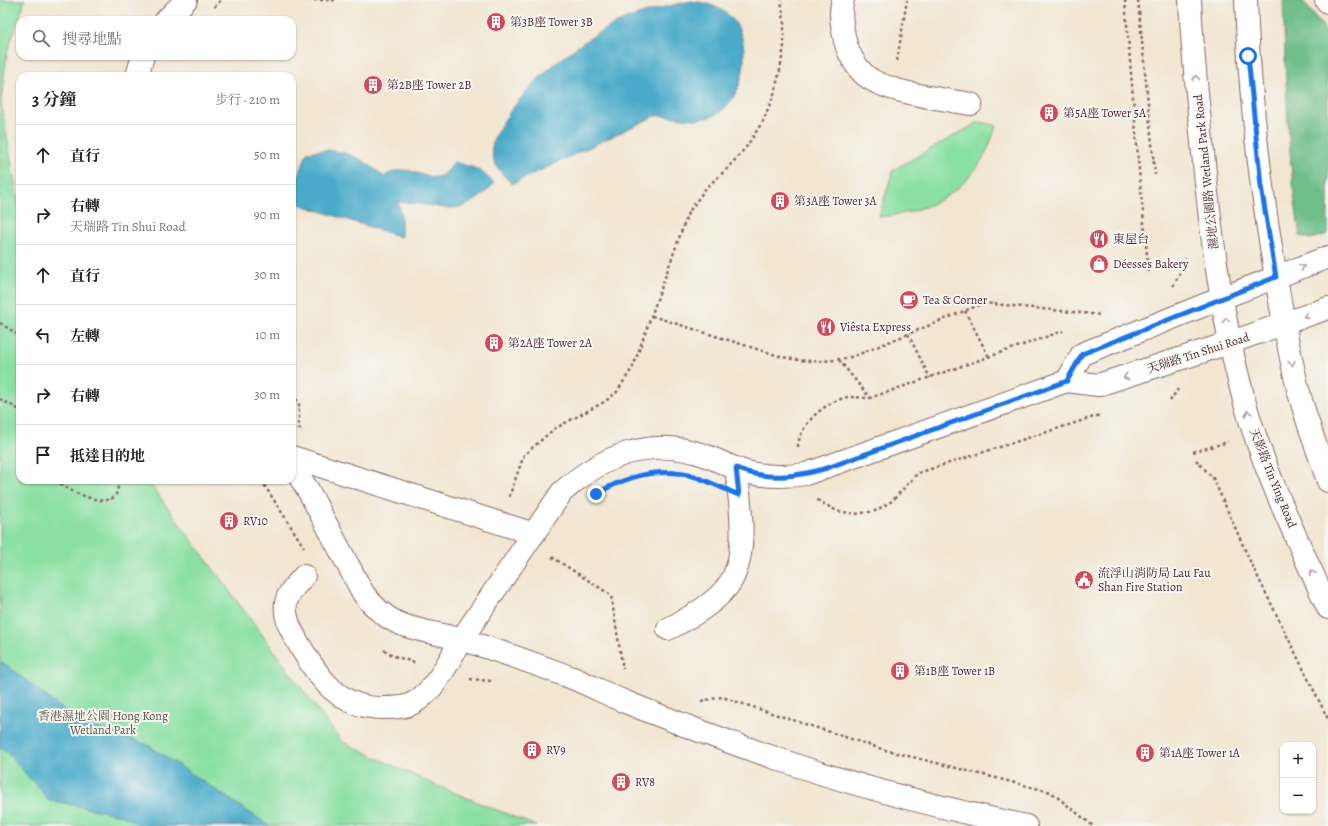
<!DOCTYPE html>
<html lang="zh-TW">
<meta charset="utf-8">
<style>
body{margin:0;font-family:Alegreya,"Noto Serif TC",serif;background:#f6f6f6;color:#202124}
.controls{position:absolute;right:12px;bottom:12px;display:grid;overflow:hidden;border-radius:8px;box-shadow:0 1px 3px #0004}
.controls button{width:36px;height:36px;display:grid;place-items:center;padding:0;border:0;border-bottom:1px solid #e0e0e0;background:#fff;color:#202124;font:20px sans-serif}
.stop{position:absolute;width:12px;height:12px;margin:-9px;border:3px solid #1a73e8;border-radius:50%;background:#fff}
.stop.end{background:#1a73e8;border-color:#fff;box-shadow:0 1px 4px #0008}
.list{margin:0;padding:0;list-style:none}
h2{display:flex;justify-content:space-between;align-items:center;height:52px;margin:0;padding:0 16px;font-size:17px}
h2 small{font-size:13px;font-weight:400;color:#757577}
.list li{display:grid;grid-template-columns:26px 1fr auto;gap:12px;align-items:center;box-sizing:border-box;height:60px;padding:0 16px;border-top:1px solid #e0e0e0}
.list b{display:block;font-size:15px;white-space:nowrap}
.list p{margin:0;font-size:13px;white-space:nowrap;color:#757577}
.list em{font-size:13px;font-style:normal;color:#757577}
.icon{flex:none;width:22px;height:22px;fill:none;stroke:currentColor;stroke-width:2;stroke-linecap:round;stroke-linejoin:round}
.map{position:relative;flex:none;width:1328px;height:826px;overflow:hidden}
.search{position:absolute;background:#fff;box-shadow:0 1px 3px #0004;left:16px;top:16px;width:280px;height:44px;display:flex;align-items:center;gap:10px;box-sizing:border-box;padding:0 14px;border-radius:12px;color:#757577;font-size:15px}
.panel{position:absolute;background:#fff;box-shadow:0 1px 3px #0004;left:16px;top:72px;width:280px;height:412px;border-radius:12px}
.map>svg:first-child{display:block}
.green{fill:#8ae0a3;stroke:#6a8067}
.forest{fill:#6fbe89;stroke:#5c6e5a}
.water{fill:#4aaac9;stroke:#4a647a}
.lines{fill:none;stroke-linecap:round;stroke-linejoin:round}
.minor-casing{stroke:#856565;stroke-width:24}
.major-casing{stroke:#856565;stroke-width:24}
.path{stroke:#856565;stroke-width:2.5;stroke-dasharray:3 3;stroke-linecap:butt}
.minor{stroke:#fff;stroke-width:22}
.major{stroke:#fff;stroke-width:22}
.oneway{stroke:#ae9aa0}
.route{stroke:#1a73e8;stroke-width:5}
.labels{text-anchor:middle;stroke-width:4;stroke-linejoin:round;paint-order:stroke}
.poi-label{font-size:12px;fill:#4a1f2b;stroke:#f6f6f2;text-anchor:start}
.street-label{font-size:12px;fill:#4a1f2b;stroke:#f6f6f2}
.park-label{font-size:12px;fill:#5a4f49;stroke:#f6f6f2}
</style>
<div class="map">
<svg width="1328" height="826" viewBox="0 0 1328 826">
<rect width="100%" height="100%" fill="#f6f6f2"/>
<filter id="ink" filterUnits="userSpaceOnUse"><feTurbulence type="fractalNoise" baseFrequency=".025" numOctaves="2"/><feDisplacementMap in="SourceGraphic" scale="8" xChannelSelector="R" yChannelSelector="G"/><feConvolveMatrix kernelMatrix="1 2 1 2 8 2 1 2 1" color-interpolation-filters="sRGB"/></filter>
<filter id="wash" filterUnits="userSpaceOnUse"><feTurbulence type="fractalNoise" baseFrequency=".012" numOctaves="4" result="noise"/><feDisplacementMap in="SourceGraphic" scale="16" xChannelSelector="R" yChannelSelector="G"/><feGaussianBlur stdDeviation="0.9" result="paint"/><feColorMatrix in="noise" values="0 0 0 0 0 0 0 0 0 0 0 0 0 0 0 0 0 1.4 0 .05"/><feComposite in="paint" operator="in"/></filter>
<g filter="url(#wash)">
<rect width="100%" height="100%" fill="#f2e6d1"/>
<g class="green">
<path d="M0 0H25L7 52 1 102 20 213V480H147L341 741 428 782 536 826H0Z"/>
<path d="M979 122 996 125C981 184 937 212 879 217L893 170Z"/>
</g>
<path class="forest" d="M1283 0H1302L1328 33V234L1311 239 1300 236C1287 159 1286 78 1283 0Z"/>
<g class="water">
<path d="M691 1C708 3 726 8 736 24 753 51 743 106 710 117 692 123 673 114 655 116L512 184C503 174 493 166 492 152 491 141 497 132 502 124 529 81 570 47 615 24 639 13 665 7 691 1Z"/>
<path d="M324 150C349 151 365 160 384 177 415 154 432 199 454 162L478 169 494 183C461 223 439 203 398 202L401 213V237L292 202V196L307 152Z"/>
<path d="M0 662 4 663 79 722 148 745 270 826H143L120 815 49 800 6 751 0 748Z"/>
</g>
</g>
<g filter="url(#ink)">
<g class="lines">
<defs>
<g id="minor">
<path d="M843 0C839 11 842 25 844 36 846 49 855 67 866 76 887 93 943 99 971 104"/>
<path d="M166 20 186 0"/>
<path d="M137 76 143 56"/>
<path d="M1067 381 1082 354 1222 298"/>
<path d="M292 457 534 534"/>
<path d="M292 465 308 490 363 593C393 633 418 627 462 640 498 650 535 664 570 677 590 685 608 695 628 703 677 723 726 741 775 758 857 787 941 808 1026 826"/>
<path d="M304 576C297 584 288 592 286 603 284 619 292 632 300 646 319 679 340 708 382 708 391 708 401 708 409 705 414 703 421 698 424 695 441 680 451 656 463 637 496 589 529 540 562 492 602 456 651 436 704 455 718 460 732 468 746 472 766 477 786 477 806 474L1067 381 1098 385 1229 343"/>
<path d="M668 629C687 619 713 605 727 587 750 558 740 502 736 468"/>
</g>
<g id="major">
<path d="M1190 0C1192 47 1197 95 1202 142 1210 229 1221 316 1244 400 1264 472 1298 541 1328 608"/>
<path d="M1246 0C1249 93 1260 185 1276 277 1282 314 1289 352 1298 389 1306 420 1318 451 1328 481"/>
<path d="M1326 0 1328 2"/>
<path d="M1222 298 1328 257"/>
<path d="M1229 343 1328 308"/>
</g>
</defs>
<use href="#minor" class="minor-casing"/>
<use href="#major" class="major-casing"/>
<g class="path">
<path d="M302 0H336"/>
<path d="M1125 0 1140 182 1149 275"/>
<path d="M1138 0 1155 175"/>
<path d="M214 7 221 0"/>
<path d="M897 61 907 0"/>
<path d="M1173 286 1179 275 1185 258"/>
<path d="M965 311 989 357"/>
<path d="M652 316 779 356C806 363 830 363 857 355L984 303 1101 315"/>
<path d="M0 323 20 336"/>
<path d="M908 334 930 378"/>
<path d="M839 360 870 398"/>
<path d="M292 394 299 403V428L301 429"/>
<path d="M0 399 20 410"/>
<path d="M1170 401 1178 389"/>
<path d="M798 447C799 424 826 401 848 397 855 397 863 398 870 398L1063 331"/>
<path d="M1193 452 1228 442"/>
<path d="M1196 460 1213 478 1250 561 1328 719"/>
<path d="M56 480C69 493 125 518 117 480"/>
<path d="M261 480 304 547"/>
<path d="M509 497 524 455 554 429 604 402 616 393 633 367 688 213 706 188 728 168 747 146 763 121 774 94 780 70 784 46V21L781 0"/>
<path d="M817 500 837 511 856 514 875 511 892 501 918 473 1100 415"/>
<path d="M552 557 611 595 623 669"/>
<path d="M384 650 394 656 416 663"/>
<path d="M470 679 491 681"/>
<path d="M701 701 722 697 885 750 1051 792 1093 826"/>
</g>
<use href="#minor" class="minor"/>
<use href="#major" class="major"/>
</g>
<defs><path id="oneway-chevron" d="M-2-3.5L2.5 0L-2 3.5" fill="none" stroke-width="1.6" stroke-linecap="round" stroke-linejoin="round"/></defs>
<g class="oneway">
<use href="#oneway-chevron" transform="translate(1196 78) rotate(-95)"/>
<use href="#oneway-chevron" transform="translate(1302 267) rotate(-20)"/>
<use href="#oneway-chevron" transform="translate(1306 316) rotate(160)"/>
<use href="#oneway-chevron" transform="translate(1226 320) rotate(-100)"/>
<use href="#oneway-chevron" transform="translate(1292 363) rotate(77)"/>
<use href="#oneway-chevron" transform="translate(1126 377) rotate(163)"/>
<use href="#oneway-chevron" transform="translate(1248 413) rotate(-108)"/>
<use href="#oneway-chevron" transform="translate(1312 573) rotate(-114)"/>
</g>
</g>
<g class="lines" filter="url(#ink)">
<path class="route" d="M596 494C627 476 660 466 696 477 710 482 724 489 739 495L736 468C766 481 797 477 827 468L1067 381 1082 354 1276 277 1261 186 1248 56"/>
</g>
<defs>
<symbol id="building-disc" viewBox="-11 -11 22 22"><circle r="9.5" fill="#d1495b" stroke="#f6f6f2"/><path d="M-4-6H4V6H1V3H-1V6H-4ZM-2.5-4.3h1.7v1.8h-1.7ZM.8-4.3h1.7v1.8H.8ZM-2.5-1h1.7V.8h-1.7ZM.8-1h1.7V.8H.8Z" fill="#fff"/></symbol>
<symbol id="restaurant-disc" viewBox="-11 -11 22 22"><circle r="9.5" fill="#d1495b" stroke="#f6f6f2"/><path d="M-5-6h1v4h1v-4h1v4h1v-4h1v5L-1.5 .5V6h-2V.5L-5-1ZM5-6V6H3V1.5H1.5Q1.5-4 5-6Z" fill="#fff"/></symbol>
<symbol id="shop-disc" viewBox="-11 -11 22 22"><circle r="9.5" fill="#d1495b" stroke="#f6f6f2"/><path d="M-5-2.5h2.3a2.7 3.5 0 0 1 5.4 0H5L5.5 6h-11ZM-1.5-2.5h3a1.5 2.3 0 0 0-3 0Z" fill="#fff"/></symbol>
<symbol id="cafe-disc" viewBox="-11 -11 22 22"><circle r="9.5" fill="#d1495b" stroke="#f6f6f2"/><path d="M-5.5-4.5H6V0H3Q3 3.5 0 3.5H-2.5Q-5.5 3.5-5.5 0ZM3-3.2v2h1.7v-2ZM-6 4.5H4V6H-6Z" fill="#fff"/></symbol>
<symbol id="civic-disc" viewBox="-11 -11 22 22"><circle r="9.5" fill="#d1495b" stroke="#f6f6f2"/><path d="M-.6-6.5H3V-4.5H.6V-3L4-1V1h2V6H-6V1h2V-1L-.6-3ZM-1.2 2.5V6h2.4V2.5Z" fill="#fff"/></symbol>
</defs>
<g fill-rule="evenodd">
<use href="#building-disc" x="485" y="11" width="22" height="22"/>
<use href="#building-disc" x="362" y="74" width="22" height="22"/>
<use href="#building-disc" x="1038" y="102" width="22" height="22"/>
<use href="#building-disc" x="769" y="190" width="22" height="22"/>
<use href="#restaurant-disc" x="1088" y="228" width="22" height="22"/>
<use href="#shop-disc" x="1088" y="253" width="22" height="22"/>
<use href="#cafe-disc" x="898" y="289" width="22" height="22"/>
<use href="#restaurant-disc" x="815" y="316" width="22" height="22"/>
<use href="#building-disc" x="483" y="332" width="22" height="22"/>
<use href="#building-disc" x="218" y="510" width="22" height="22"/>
<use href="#civic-disc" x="1073" y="569" width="22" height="22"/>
<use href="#building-disc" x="889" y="660" width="22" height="22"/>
<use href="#building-disc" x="521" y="739" width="22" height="22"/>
<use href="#building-disc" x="1134" y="742" width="22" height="22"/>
<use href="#building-disc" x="610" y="771" width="22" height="22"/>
</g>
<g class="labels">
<g class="poi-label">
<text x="510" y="26">第3B座 Tower 3B</text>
<text x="387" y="89">第2B座 Tower 2B</text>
<text x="1063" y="117">第5A座 Tower 5A</text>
<text x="794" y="205">第3A座 Tower 3A</text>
<text x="1113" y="243">東屋台</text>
<text x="1113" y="268">Déesses Bakery</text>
<text x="923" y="304">Tea &amp; Corner</text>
<text x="840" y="331">Viêsta Express</text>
<text x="508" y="347">第2A座 Tower 2A</text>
<text x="243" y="525">RV10</text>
<text x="1098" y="577">流浮山消防局 Lau Fau<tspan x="1098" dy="14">Shan Fire Station</tspan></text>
<text x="914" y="675">第1B座 Tower 1B</text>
<text x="546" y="754">RV9</text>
<text x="1159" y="757">第1A座 Tower 1A</text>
<text x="635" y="786">RV8</text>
</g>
<g class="street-label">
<text transform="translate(1206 172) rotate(-96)" y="4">濕地公園路 Wetland Park Road</text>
<text transform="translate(1198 353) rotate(-18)" y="4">天瑞路 Tin Shui Road</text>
<text transform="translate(1273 478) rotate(68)" y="4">天影路 Tin Ying Road</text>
</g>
<g class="park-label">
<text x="103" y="720">香港濕地公園 Hong Kong<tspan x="103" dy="14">Wetland Park</tspan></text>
</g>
</g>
</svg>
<div class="controls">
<button>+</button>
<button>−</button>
</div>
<div class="stop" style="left:1248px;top:56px"></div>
<div class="stop end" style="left:596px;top:494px"></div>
<div class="search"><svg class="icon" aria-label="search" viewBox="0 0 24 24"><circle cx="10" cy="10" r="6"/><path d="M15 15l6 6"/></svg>搜尋地點</div>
<section class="panel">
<h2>3 分鐘<small>步行 · 210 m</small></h2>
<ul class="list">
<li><svg class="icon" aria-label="ahead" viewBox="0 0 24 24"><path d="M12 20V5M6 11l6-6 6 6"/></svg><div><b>直行</b></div><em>50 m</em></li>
<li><svg class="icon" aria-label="right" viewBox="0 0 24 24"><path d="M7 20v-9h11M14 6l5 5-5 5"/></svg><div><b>右轉</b><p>天瑞路 Tin Shui Road</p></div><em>90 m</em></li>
<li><svg class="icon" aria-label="ahead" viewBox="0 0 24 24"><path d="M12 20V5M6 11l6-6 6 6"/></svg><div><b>直行</b></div><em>30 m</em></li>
<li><svg class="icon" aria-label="left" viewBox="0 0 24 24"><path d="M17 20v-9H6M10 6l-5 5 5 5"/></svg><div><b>左轉</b></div><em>10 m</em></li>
<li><svg class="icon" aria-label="right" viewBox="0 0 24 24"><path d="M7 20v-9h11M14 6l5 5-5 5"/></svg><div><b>右轉</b></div><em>30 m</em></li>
<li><svg class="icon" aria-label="arrive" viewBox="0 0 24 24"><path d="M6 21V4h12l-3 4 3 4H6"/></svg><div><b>抵達目的地</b></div></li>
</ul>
</section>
</div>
